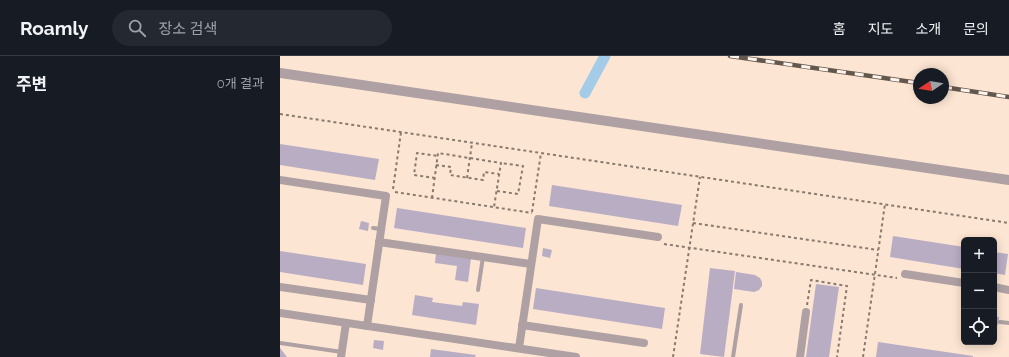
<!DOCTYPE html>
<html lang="ko">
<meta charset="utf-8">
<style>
body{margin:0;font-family:Raleway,"Noto Sans KR",sans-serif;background:#242831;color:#f1f3f6}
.controls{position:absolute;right:12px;bottom:12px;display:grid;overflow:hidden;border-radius:6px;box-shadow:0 2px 10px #0003}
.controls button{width:36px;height:36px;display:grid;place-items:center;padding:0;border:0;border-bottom:1px solid #363941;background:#171b24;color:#f1f3f6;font:20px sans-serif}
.compass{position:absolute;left:633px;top:12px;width:36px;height:36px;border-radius:50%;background:#171b24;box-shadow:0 2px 10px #0003;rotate:258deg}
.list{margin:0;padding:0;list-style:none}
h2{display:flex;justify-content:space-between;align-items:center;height:52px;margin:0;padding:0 16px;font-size:17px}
h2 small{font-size:13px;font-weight:400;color:#9ea1a6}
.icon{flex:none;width:22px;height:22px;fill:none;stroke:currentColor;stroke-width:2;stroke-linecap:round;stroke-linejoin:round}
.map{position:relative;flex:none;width:729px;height:301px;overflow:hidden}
header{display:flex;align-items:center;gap:24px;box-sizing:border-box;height:56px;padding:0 20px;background:#171b24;border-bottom:1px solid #363941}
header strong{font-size:19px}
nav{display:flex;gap:22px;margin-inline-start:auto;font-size:14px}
.search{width:280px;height:36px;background:#242831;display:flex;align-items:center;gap:10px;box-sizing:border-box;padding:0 14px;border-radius:22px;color:#9ea1a6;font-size:15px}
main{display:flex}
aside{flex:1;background:#171b24}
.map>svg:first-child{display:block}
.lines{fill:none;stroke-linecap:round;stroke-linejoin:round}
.canal{stroke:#a4cbe8;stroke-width:11}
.building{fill:#b9adc4}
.path{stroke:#897a6d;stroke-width:2;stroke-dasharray:3 3;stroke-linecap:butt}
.service{stroke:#afa1a3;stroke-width:4}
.minor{stroke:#afa1a3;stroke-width:8}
.tertiary{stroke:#afa1a3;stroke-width:10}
.rail-casing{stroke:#64584d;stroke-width:4.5}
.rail{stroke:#fff5ee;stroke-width:3;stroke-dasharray:9;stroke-linecap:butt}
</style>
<header>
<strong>Roamly</strong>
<div class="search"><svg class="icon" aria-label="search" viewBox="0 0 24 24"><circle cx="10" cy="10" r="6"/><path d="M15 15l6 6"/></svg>장소 검색</div>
<nav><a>홈</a><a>지도</a><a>소개</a><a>문의</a></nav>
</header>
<main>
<aside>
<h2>주변<small>0개 결과</small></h2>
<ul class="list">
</ul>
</aside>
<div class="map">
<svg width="729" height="301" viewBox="0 0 729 301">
<rect width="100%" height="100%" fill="#fce5d2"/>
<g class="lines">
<path class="canal" d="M305 37 325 0"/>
</g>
<g class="building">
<path d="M0 88 99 103 95 124 0 109Z"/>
<path d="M272 129 402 149 398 170 269 150Z"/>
<path d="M117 152 246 172 243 192 114 172Z"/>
<path d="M81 165 89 167 88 175 79 173Z"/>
<path d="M613 180 684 191V213L610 201Z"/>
<path d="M263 192 272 194 270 202 262 200Z"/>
<path d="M0 195 86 208 83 229 0 216Z"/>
<path d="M714 196 728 198 725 219 714 217Z"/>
<path d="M156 197 191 202 188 226 175 224 177 210 155 207Z"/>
<path d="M430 212 455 215 444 301 420 298Z"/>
<path d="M456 216 475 219 480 222 482 226V230L479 234 474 236 454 233Z"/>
<path d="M536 228 559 231 549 301H526Z"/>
<path d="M256 232 385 252 382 273 253 253Z"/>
<path d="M135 239 153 242 152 246 182 250 183 246 199 248 196 269 132 259Z"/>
<path d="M714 261H719L718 269 714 268Z"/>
<path d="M94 284 104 285 103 294 93 292Z"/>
<path d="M598 286 693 300V301H596Z"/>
<path d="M0 292 7 301H0Z"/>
<path d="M151 293 196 299 195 301H150Z"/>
</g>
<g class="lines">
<g class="path">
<path d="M0 58 729 167"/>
<path d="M156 109 171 111 170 119 203 124 204 116 219 118"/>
<path d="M155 122 134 119 137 97 158 100"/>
<path d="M187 122 192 87"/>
<path d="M113 133 121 76"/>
<path d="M217 135 238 138 243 110 221 107"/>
<path d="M115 136 252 157"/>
<path d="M152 142 158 97 221 107 214 151"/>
<path d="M252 156 261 97"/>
<path d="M413 167 598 194"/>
<path d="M384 188 617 222"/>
<path d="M527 249 531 224 567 230 557 301"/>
<path d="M393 301 420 121"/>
<path d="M583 301 605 148"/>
</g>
<g class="service">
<path d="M93 172 101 173"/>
<path d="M198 234 203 201"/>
<path d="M720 266 729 267"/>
<path d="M0 287 62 296"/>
<path d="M453 301 461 249"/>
</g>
<g class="minor">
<path d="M0 124 106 140 87 270"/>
<path d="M99 186 251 208"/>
<path d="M625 218 684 227"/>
<path d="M0 231 91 244"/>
<path d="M714 231 729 234"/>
<path d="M0 257 296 301"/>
<path d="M242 269 364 287"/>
<path d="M239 292 258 163 378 181"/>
<path d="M61 301 66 267"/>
<path d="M520 301 526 256"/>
</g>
<path class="tertiary" d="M0 17 729 124"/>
<defs>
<g id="rail">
<path d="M450 0 639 27"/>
<path d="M663 31 729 41"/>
</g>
</defs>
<use href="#rail" class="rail-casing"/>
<use href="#rail" class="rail"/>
</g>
</svg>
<div class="controls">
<button>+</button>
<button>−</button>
<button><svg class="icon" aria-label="locate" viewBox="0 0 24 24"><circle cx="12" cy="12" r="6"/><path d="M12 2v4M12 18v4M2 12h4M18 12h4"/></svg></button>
</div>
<svg class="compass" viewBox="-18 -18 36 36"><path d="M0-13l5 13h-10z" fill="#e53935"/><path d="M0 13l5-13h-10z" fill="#9ea1a6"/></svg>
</div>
</main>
